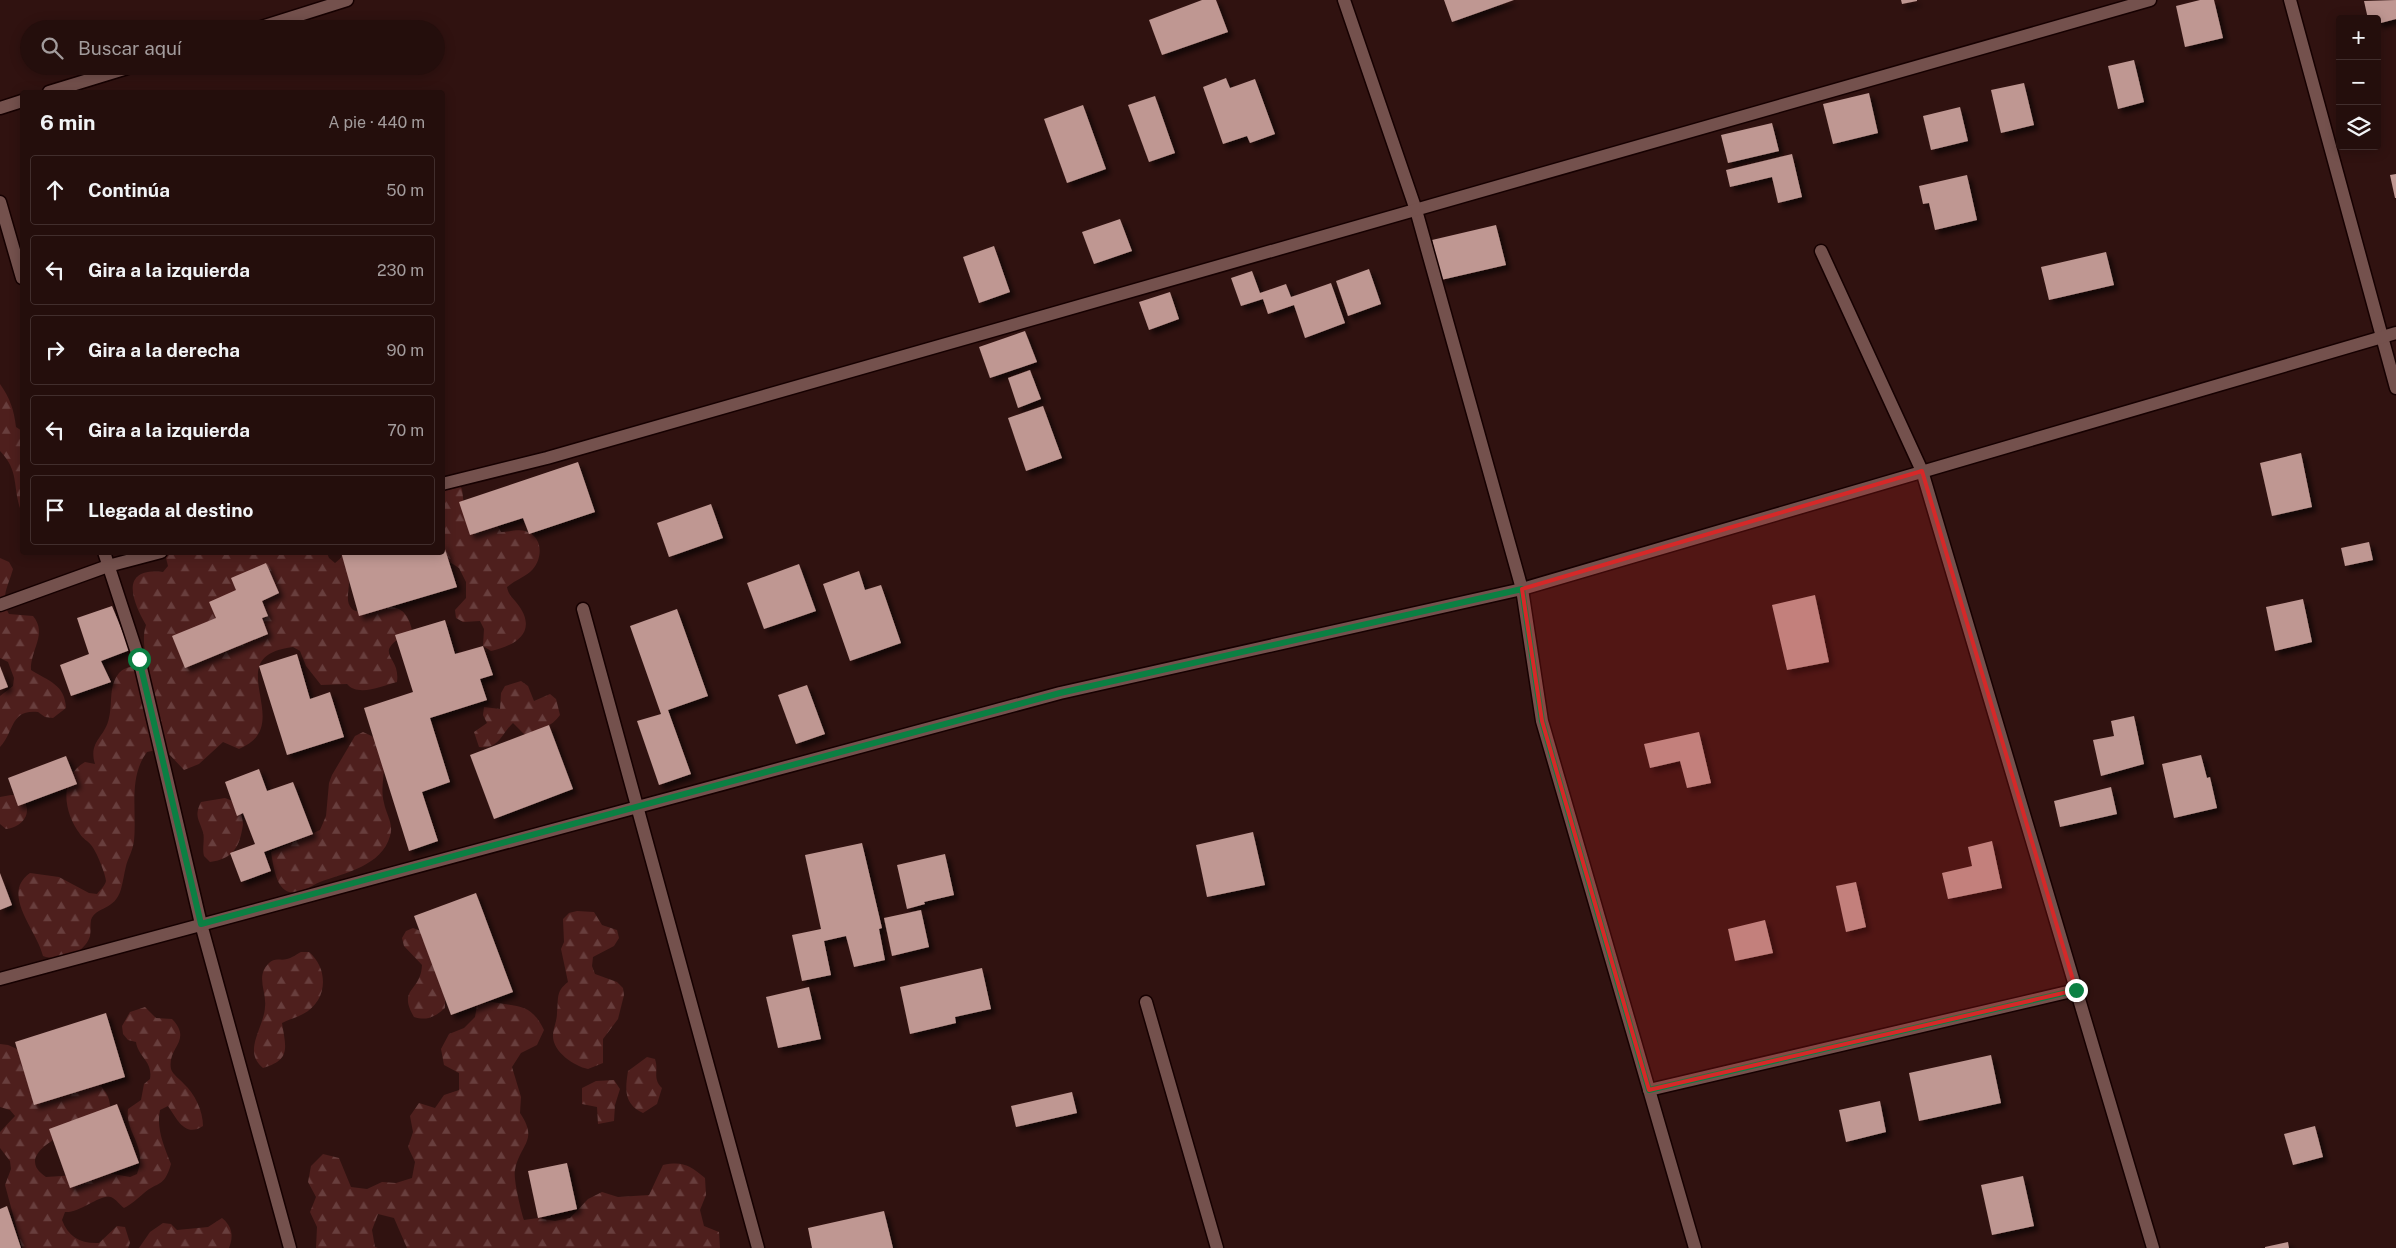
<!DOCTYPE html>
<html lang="es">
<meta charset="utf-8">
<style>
body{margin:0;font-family:"Public Sans",sans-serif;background:#2c1715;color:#f1f3f6}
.controls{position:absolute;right:15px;top:15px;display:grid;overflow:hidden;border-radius:5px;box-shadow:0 2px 12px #0003}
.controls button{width:45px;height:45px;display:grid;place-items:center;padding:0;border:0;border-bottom:1px solid #412e2d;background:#240e0c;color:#f1f3f6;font:25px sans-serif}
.stop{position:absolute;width:15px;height:15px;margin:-11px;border:4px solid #0b8043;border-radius:50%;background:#fff}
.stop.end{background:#0b8043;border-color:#fff;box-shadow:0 1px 5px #0008}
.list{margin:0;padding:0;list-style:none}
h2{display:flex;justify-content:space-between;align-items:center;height:65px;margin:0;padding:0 20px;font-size:21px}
h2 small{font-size:16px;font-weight:400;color:#a39c9d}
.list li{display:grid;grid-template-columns:32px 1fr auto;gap:15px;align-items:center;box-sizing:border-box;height:70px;margin:0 10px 10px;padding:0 10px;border:1px solid #412e2d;border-radius:5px}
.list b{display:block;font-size:19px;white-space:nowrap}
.list em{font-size:16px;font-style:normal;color:#a39c9d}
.icon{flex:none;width:28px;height:28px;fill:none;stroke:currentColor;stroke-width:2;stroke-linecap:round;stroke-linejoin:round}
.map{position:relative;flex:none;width:2396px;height:1248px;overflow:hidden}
.search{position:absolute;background:#240e0c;box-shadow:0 2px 12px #0003;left:20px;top:20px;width:425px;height:55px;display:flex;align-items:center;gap:12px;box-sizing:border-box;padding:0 18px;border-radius:28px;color:#a39c9d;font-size:19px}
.panel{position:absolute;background:#240e0c;box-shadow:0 2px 12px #0003;left:20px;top:90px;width:425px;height:465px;border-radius:5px}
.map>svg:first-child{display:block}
.forest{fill:url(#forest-firs)}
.building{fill:#bf9792;filter:url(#shadow)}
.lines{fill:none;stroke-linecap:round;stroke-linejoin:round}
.minor-casing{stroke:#160001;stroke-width:15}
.minor{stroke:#74514d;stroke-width:12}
.route{stroke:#0b8043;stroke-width:6}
.marked{fill:#d62828;fill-opacity:0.2;stroke:#d62828;stroke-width:4;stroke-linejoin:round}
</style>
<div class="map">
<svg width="2396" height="1248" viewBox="0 0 2396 1248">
<defs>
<pattern id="forest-firs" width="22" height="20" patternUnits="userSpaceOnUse" patternTransform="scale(1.25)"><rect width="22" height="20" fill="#4e1f1d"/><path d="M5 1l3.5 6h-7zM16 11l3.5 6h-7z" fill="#683e3d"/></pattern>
<filter id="shadow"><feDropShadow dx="4.5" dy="4.5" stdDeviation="2.5" flood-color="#0009"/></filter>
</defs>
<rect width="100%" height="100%" fill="#301210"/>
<g class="forest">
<path d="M0 384C10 398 14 410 16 427L22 431V511H21C12 486 20 472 0 451Z"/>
<path d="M457 483 462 489 464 506 497 524 501 532C508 532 518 529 525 531 543 536 543 557 533 569 526 577 515 580 507 587 509 597 514 598 519 606 538 633 514 646 491 651L483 646 484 629 480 621 463 622 456 618 455 610 466 598V582L459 568 437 554 442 552 443 485Z"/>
<path d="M161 553H327L329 558 335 563 341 558 342 553C345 562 349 573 349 583 349 591 345 602 352 609 366 621 402 586 412 630 368 656 401 653 397 682 382 686 358 697 347 684L321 685 306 666 300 651 293 647C216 656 299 725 239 749L223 742 199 764 184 770 168 753 161 749 147 752C128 777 137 811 134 841 133 850 128 858 126 866 124 874 123 882 121 889 115 911 96 906 91 920 90 925 91 931 90 936 84 955 59 962 43 956 37 930 0 894 30 873L59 877 89 893 97 894C100 890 105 886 106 881 106 875 96 850 91 845 88 841 83 839 80 834 63 812 59 777 85 762L95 764C88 741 105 738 109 718 113 703 108 687 119 673 125 666 135 666 144 666 147 652 141 640 146 625 132 601 119 567 163 572L168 566 166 558Z"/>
<path d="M0 558 9 562 13 569C8 587 0 597 9 614L33 616C48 634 30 650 31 670 48 681 65 684 66 708L53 718 45 717 38 712C10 709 15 731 0 747V696L13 686 14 678 8 662 0 658Z"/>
<path d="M521 681 528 686 534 701 550 694 556 699 560 715C552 727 539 730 525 735L513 723C501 734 499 750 479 747L474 732 487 723 483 715 484 707 500 709 501 693 505 686Z"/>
<path d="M363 732 378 739C380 746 383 754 384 761 385 775 380 788 384 803 386 814 394 824 390 836 382 866 344 873 320 882 310 886 296 898 285 890 275 883 273 863 271 852L320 830 326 816 329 783 332 775 355 736Z"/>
<path d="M11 795H19C35 809 25 827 6 829L0 824V797Z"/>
<path d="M225 798 233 801 243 813C241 817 243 820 243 824 240 847 233 859 210 862L204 856C202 848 205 839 203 832 199 819 194 816 201 802Z"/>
<path d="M577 911 594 912 602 925 617 930 619 938 614 946 593 957 592 966 595 974 617 982 623 988 624 995 618 1019 603 1039V1063L588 1069C574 1066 553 1052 553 1036 553 1029 557 1021 557 1013 559 999 555 992 568 982L561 949 564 942 563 919 569 913Z"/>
<path d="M413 928 421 931 431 951 445 1000V1008C435 1017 427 1021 414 1017 397 988 421 992 422 965L404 946 402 938 406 931Z"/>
<path d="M301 952H309C329 969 328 1001 303 1014 296 1018 289 1019 282 1023 286 1048 291 1060 263 1068 242 1051 264 1028 265 1007 267 992 255 976 269 963 275 957 280 961 287 959 292 958 297 954 301 952Z"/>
<path d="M492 1002C519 1007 531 1003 544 1030L537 1045 521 1053 512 1067 521 1097 520 1113C539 1141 520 1144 515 1170 513 1178 521 1211 524 1220L538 1218 555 1221 570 1218 588 1199 602 1192 618 1197 649 1195 663 1165C683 1161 689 1165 705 1178L706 1195 700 1210 704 1226 719 1232 720 1248H407L394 1218 378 1214 372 1230 375 1247 378 1248H316L317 1227 310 1212 316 1197 308 1182 311 1166 323 1154 339 1158 351 1187 367 1189 382 1182 396 1183 412 1178 415 1162 408 1147 413 1132 410 1116 419 1103 435 1108 444 1095 459 1090V1073L444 1065 441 1049 449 1034 464 1028 475 1017 477 1005Z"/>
<path d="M145 1007 156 1018 172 1019C193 1041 167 1047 171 1069 173 1075 180 1079 184 1084 195 1094 203 1111 203 1126 185 1138 177 1119 168 1106L160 1110C156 1128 164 1147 171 1164 164 1188 158 1181 144 1193 137 1199 132 1204 124 1208 120 1205 116 1199 111 1197 102 1193 80 1213 65 1212L62 1220C68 1237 81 1244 99 1243L117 1226 125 1227 130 1243 128 1248H22L5 1185 11 1169 10 1161 0 1148V1132L15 1116 10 1110 0 1107V1044L8 1045 100 1085C108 1094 112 1102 109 1114 91 1123 5 1150 46 1177L108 1173 130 1177 137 1174C148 1145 125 1134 128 1109L141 1100 144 1084 150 1079C153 1061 138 1057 136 1042L128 1040 123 1034 122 1026 130 1012Z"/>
<path d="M647 1057 655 1059C659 1071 652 1078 662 1088L657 1104 643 1113C624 1104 625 1090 628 1071Z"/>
<path d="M614 1080 620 1089 615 1105 614 1121 598 1124 597 1107 582 1104V1088L596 1081Z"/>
<path d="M222 1218C232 1226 234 1236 229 1248H139L150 1232 163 1223 171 1224 177 1230 208 1227Z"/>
</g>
<g class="building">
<path d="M1202 0H1216L1228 32 1162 55 1149 20Z"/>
<path d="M1444 0H1514L1452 22Z"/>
<path d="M1901 0H1917V1L1902 4Z"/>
<path d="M2200 0H2214L2223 38 2185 47 2176 6Z"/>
<path d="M2396 0V19L2377 24V19H2368L2364 1Z"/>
<path d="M2134 60 2144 102 2118 109 2108 66Z"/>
<path d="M1226 78 1230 88 1255 79 1275 134 1250 143 1247 136 1223 144 1203 87Z"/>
<path d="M2024 83 2034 125 2001 133 1991 90Z"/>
<path d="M1869 93 1878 133 1833 144 1823 104Z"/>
<path d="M1155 96 1175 153 1149 162 1128 105Z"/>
<path d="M1083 105 1106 169 1067 183 1044 119Z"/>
<path d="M1960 107 1968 141 1931 150 1923 116Z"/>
<path d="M1772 123 1779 151 1728 163 1721 135Z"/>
<path d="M1792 154 1802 197 1778 203 1772 177 1730 187 1726 170Z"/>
<path d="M2396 174V198H2395L2390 175Z"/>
<path d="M1967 175 1977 220 1935 230 1929 203 1923 204 1919 186Z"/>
<path d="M1120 219 1132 251 1094 264 1082 232Z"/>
<path d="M1496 225 1506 265 1441 280 1432 240Z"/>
<path d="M994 246 1010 292 979 303 963 257Z"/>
<path d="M2106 252 2114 285 2049 300 2041 267Z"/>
<path d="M1369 269 1381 304 1348 316 1336 281Z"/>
<path d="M1252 271 1260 293 1286 284 1291 297 1331 283 1345 323 1305 338 1294 305 1268 314 1263 299 1241 306 1231 278Z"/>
<path d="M1170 292 1179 319 1149 330 1139 302Z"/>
<path d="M1025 331 1037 362 990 378 979 347Z"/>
<path d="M1030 370 1041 399 1018 408 1008 378Z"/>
<path d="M1043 406 1062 458 1026 471 1008 418Z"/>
<path d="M2301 453 2312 507 2272 516 2260 463Z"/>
<path d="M578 462 595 512 529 534 523 518 470 535 459 502Z"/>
<path d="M711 504 723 538 669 557 657 523Z"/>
<path d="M442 540 457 587 359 616 341 552H442Z"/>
<path d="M2369 542 2373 560 2345 566 2341 548Z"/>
<path d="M266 563 279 593 262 601 268 616 262 618 268 634 185 668 172 636 216 618 209 602 236 590 231 578Z"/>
<path d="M799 564 816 611 764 629 747 583Z"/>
<path d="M859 571 865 590 881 585 901 643 850 661 823 584Z"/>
<path d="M1815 595 1829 662 1787 670 1772 605Z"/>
<path d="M2303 599 2312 642 2275 651 2266 607Z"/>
<path d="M112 606 130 650 101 661 111 682 71 696 60 665 89 654 77 618Z"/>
<path d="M677 609 708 696 668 710 691 774 659 785 637 721 661 714 630 626Z"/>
<path d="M445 620 455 654 483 646 493 675 480 679 487 700 430 718 450 782 422 792 438 841 409 851 364 708 413 692 395 635Z"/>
<path d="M297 654 310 699 330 692 344 737 287 755 259 666Z"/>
<path d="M0 666 8 687 0 690Z"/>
<path d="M807 685 825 734 796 744 778 695Z"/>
<path d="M2134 716 2144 764 2101 776 2093 740 2114 736 2111 721Z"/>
<path d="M549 725 573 789 494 819 470 755Z"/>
<path d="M1699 732 1711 783 1687 788 1680 761 1650 768 1644 744Z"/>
<path d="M2201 755 2207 778 2210 777 2217 808 2174 818 2162 764Z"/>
<path d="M66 756 77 784 18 806 8 778Z"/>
<path d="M259 769 267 791 293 782 313 834 264 852 271 871 241 882 230 853 255 844 243 813 237 816 225 782Z"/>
<path d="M2111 787 2117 814 2060 827 2054 801Z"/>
<path d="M1253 832 1265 885 1207 897 1196 845Z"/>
<path d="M1992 841 2002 888 1948 899 1942 873 1972 866 1968 847Z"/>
<path d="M862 843 882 928 879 929 885 960 854 967 846 936 824 941 831 975 802 981 792 935 821 929 805 855Z"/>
<path d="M945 854 954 895 924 902 925 904 907 909 897 865Z"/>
<path d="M0 873 12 905 0 910Z"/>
<path d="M1856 882 1866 927 1846 932 1836 886Z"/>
<path d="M476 893 513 992 451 1015 414 916Z"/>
<path d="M921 910 929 947 892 956 884 918Z"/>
<path d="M1765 920 1773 953 1735 961 1728 929Z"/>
<path d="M982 968 991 1009 955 1017 956 1023 910 1034 900 987Z"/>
<path d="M809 987 821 1039 778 1048 766 997Z"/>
<path d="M106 1013 125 1077 34 1105 15 1042Z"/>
<path d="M1991 1055 2001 1103 1919 1121 1909 1073Z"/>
<path d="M1072 1092 1077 1113 1016 1127 1011 1106Z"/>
<path d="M1880 1101 1886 1132 1846 1142 1839 1110Z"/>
<path d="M117 1104 139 1163 70 1188 49 1129Z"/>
<path d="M2315 1126 2323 1157 2293 1165 2284 1134Z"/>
<path d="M567 1163 577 1209 538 1218 528 1171Z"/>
<path d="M2023 1176 2034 1226 1992 1235 1981 1185Z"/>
<path d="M7 1206 21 1248H0V1209Z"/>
<path d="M884 1211 893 1248H812L808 1228Z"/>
<path d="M2288 1242 2289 1248H2265V1247Z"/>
</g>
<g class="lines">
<defs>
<g id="minor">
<path d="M1344 0 1416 210 1522 589 1542 721 1695 1248"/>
<path d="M2290 0 2396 388"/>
<path d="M255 29 347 0"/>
<path d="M49 92 134 66"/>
<path d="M0 108 22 101"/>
<path d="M0 202 22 278"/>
<path d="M1821 251 1922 471 2153 1248"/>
<path d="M442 484 547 458 2150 0"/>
<path d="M104 552 139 659 201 924 290 1248"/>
<path d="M0 605 108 566 161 552"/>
<path d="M583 609 758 1248"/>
<path d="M0 979 1060 693 1522 589 2396 333"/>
<path d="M1146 1002 1217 1248"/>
<path d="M1649 1090 2076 990"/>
</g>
</defs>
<use href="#minor" class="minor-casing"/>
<use href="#minor" class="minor"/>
</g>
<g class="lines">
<path class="route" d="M139 659 201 924 1060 693 1522 589 1542 721 1649 1090 2076 990"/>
</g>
<path class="marked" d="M1922 471 2076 990 1649 1090 1542 721 1522 589Z"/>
</svg>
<div class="controls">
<button>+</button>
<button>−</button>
<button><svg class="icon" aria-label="layers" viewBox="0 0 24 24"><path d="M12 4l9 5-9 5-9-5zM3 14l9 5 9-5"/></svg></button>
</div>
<div class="stop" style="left:139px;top:659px"></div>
<div class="stop end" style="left:2076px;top:990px"></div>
<div class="search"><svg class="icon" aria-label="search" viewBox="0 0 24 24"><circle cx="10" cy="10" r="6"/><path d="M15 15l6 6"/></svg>Buscar aquí</div>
<section class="panel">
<h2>6 min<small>A pie · 440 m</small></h2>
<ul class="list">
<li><svg class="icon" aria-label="ahead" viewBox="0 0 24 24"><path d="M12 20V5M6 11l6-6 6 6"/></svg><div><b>Continúa</b></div><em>50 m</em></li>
<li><svg class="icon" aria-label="left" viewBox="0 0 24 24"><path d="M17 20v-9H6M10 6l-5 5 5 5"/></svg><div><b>Gira a la izquierda</b></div><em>230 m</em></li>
<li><svg class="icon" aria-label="right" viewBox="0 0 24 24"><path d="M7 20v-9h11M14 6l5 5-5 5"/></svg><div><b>Gira a la derecha</b></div><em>90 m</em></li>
<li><svg class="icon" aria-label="left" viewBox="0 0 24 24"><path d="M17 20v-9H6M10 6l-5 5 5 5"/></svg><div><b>Gira a la izquierda</b></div><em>70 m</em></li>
<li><svg class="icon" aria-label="arrive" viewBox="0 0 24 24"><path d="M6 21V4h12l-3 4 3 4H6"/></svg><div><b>Llegada al destino</b></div></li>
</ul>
</section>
</div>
